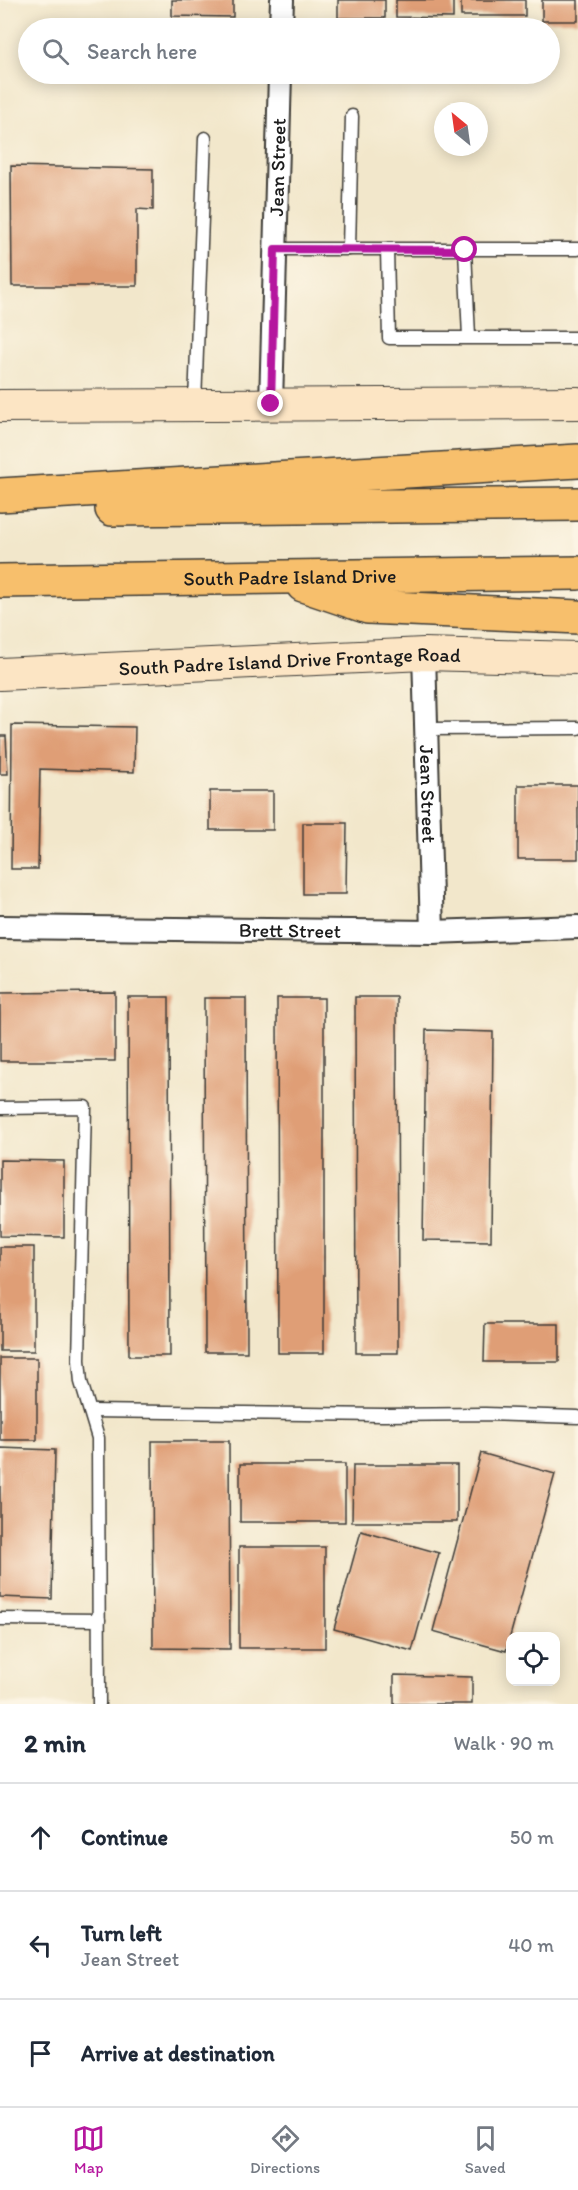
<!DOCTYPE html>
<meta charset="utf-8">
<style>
body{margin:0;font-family:Itim,sans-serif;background:#f2f2f3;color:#1f2937}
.controls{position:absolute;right:18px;bottom:18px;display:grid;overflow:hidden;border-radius:12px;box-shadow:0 3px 15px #0003}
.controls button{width:54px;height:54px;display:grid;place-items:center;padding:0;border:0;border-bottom:2px solid #e0e1e3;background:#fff;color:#1f2937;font:30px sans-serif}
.compass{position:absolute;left:434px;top:102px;width:54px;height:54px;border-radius:50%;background:#fff;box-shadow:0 3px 15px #0003;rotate:331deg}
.stop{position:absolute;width:18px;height:18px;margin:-14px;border:4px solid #b5179e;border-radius:50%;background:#fff}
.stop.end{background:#b5179e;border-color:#fff;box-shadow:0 2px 6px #0008}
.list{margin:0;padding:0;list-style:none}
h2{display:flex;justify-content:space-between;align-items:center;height:78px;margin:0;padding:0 24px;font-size:26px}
h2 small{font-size:20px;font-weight:400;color:#747a83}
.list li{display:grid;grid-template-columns:39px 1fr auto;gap:18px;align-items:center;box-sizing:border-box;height:108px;padding:0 24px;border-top:2px solid #e0e1e3}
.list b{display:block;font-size:22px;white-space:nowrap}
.list p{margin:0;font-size:20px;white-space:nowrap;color:#747a83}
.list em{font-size:20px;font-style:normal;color:#747a83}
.icon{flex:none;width:33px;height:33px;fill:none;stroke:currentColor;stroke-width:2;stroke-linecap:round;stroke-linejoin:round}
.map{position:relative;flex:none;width:578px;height:1704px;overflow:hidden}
.search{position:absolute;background:#fff;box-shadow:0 3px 15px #0003;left:18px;right:18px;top:18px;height:66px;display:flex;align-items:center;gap:15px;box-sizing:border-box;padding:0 21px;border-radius:33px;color:#747a83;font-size:22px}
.sheet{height:402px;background:#fff}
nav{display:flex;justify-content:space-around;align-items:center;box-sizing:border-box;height:84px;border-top:2px solid #e0e1e3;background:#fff;font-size:16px;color:#747a83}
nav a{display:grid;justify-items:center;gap:3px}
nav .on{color:#b5179e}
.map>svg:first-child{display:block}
.building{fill:#df9e76}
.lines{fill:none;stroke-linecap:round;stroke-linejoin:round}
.service-casing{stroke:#3c3a36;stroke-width:15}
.minor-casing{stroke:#3c3a36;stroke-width:26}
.secondary-casing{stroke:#3c3a36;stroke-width:34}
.motorway-casing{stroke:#3c3a36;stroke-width:36}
.service{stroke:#fff;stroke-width:12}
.minor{stroke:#fff;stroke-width:22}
.secondary{stroke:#fce5c4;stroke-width:32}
.motorway{stroke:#f7bf6c;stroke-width:33}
.route{stroke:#b5179e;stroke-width:8}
.labels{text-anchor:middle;stroke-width:4.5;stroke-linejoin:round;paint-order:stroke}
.street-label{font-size:20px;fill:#1c1c1c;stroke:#fcf5e5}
</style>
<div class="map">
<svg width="578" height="1704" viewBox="0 0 578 1704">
<rect width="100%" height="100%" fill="#fcf5e5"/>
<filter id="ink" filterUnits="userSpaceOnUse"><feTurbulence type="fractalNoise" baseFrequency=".0167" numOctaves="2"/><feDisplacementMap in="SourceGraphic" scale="12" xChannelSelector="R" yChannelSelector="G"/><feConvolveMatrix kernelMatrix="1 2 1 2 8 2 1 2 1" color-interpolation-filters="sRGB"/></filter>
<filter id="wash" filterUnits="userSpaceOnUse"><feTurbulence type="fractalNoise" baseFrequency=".008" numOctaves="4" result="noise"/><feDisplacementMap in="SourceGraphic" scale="24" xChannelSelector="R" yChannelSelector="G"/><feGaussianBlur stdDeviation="1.35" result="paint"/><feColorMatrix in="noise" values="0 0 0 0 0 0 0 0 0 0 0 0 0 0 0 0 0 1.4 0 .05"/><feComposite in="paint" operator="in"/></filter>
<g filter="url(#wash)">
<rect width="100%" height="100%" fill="#f2e7cb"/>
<g id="blocks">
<g class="building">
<path d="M172 0H233V17L172 16Z"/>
<rect x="338" y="0" width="47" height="18"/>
<path d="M396 0H453V18L396 17Z"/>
<rect x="461" y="0" width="64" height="16"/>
<rect x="542" y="0" width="36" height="21"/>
<path d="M11 166 153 169V210L137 209V286H12Z"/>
<path d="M12 725 135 727 134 772 40 769 38 869H11Z"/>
<path d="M0 736H6L8 774H0Z"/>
<rect x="518" y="785" width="60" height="74"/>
<rect x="210" y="791" width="63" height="39"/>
<path d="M303 823H347L346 894H303Z"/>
<path d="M115 992V1061H0V993Z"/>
<path d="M128 997H169L170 1356H129Z"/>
<path d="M355 997H397L398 1353H356Z"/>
<path d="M204 998H246L247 1352H205Z"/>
<path d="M277 998H324V1353H278Z"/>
<path d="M426 1030 493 1032 491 1241 423 1240Z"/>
<path d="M0 1160 64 1161V1237L0 1236Z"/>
<rect x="0" y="1247" width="34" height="104"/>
<path d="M485 1324H559V1362H484Z"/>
<rect x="0" y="1358" width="37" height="82"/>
<path d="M152 1441H229L230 1649 153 1648Z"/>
<path d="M0 1448 55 1450 52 1599 0 1597Z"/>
<path d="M481 1453 555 1474 506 1651 433 1631Z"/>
<rect x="240" y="1464" width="105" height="58"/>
<path d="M353 1465H457V1522H352Z"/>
<path d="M361 1531 439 1553 412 1651 334 1629Z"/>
<rect x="239" y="1547" width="86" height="101"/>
<path d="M394 1675 472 1677V1704H394Z"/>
</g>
</g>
</g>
<g filter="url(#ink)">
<use href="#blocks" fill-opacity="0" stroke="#3c3a36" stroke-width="1.5"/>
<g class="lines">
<defs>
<g id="service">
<path d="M275 249H578"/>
<path d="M349 249 352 116"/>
<path d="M387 249 389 338H578"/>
<path d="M465 250 469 337"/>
<path d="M195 403 205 138"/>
<path d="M426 729 578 728"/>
<path d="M0 1108 85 1107 79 1360 81 1382 98 1438 99 1704"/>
<path d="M90 1411 383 1415 485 1414 578 1417"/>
<path d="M0 1619 99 1620"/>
</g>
<g id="minor">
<path d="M281 28 282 0"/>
<path id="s1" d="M271 404 280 74"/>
<path id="s2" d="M424 654 432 932"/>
<path id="s3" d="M0 927 432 932 578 927"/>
</g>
<g id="secondary">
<path d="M0 406 578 403"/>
<path id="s4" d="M0 674 424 654 578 658"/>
</g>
<g id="motorway">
<path d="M0 495 578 461"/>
<path d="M112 509 578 504"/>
<path id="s5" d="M0 581 578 573"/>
<path d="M303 585 368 607 578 617"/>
</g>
</defs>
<use href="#service" class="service-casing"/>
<use href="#minor" class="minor-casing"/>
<use href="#secondary" class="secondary-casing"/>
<use href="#motorway" class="motorway-casing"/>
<use href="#service" class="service"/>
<use href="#minor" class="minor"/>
<use href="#secondary" class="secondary"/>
<use href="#motorway" class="motorway"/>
</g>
</g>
<g class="lines" filter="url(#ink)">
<path class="route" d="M271 404 275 249 465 250"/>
</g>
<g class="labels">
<g class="street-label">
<text dy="7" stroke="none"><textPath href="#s1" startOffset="237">Jean Street</textPath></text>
<text dy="7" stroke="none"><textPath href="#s5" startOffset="290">South Padre Island Drive</textPath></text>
<text dy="7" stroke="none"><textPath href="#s4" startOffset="290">South Padre Island Drive Frontage Road</textPath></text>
<text dy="7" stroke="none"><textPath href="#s2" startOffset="140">Jean Street</textPath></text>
<text dy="7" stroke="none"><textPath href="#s3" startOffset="290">Brett Street</textPath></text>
</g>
</g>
</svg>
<div class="controls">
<button><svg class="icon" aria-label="locate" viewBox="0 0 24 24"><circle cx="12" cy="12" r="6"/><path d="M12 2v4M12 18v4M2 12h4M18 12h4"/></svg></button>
</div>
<svg class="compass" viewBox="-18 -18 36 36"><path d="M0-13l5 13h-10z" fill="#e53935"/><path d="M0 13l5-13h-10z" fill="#747a83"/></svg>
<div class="stop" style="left:465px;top:250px"></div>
<div class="stop end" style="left:271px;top:404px"></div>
<div class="search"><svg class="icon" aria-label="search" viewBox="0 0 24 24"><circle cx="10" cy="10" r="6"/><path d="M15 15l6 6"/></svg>Search here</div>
</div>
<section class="sheet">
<h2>2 min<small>Walk · 90 m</small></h2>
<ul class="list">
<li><svg class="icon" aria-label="ahead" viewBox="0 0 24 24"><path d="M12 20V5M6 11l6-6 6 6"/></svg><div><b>Continue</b></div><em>50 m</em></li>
<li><svg class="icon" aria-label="left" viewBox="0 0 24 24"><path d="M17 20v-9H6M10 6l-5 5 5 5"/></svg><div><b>Turn left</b><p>Jean Street</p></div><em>40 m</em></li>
<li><svg class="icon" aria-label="arrive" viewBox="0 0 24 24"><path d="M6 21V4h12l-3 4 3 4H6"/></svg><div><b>Arrive at destination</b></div></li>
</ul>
</section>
<nav>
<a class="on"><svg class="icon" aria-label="map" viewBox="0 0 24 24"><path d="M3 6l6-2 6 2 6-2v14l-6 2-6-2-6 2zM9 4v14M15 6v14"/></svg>Map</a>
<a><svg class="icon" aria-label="directions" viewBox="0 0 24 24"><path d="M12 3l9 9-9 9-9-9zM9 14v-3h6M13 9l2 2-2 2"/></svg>Directions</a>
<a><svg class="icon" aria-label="saved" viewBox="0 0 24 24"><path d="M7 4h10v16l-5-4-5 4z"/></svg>Saved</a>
</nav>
